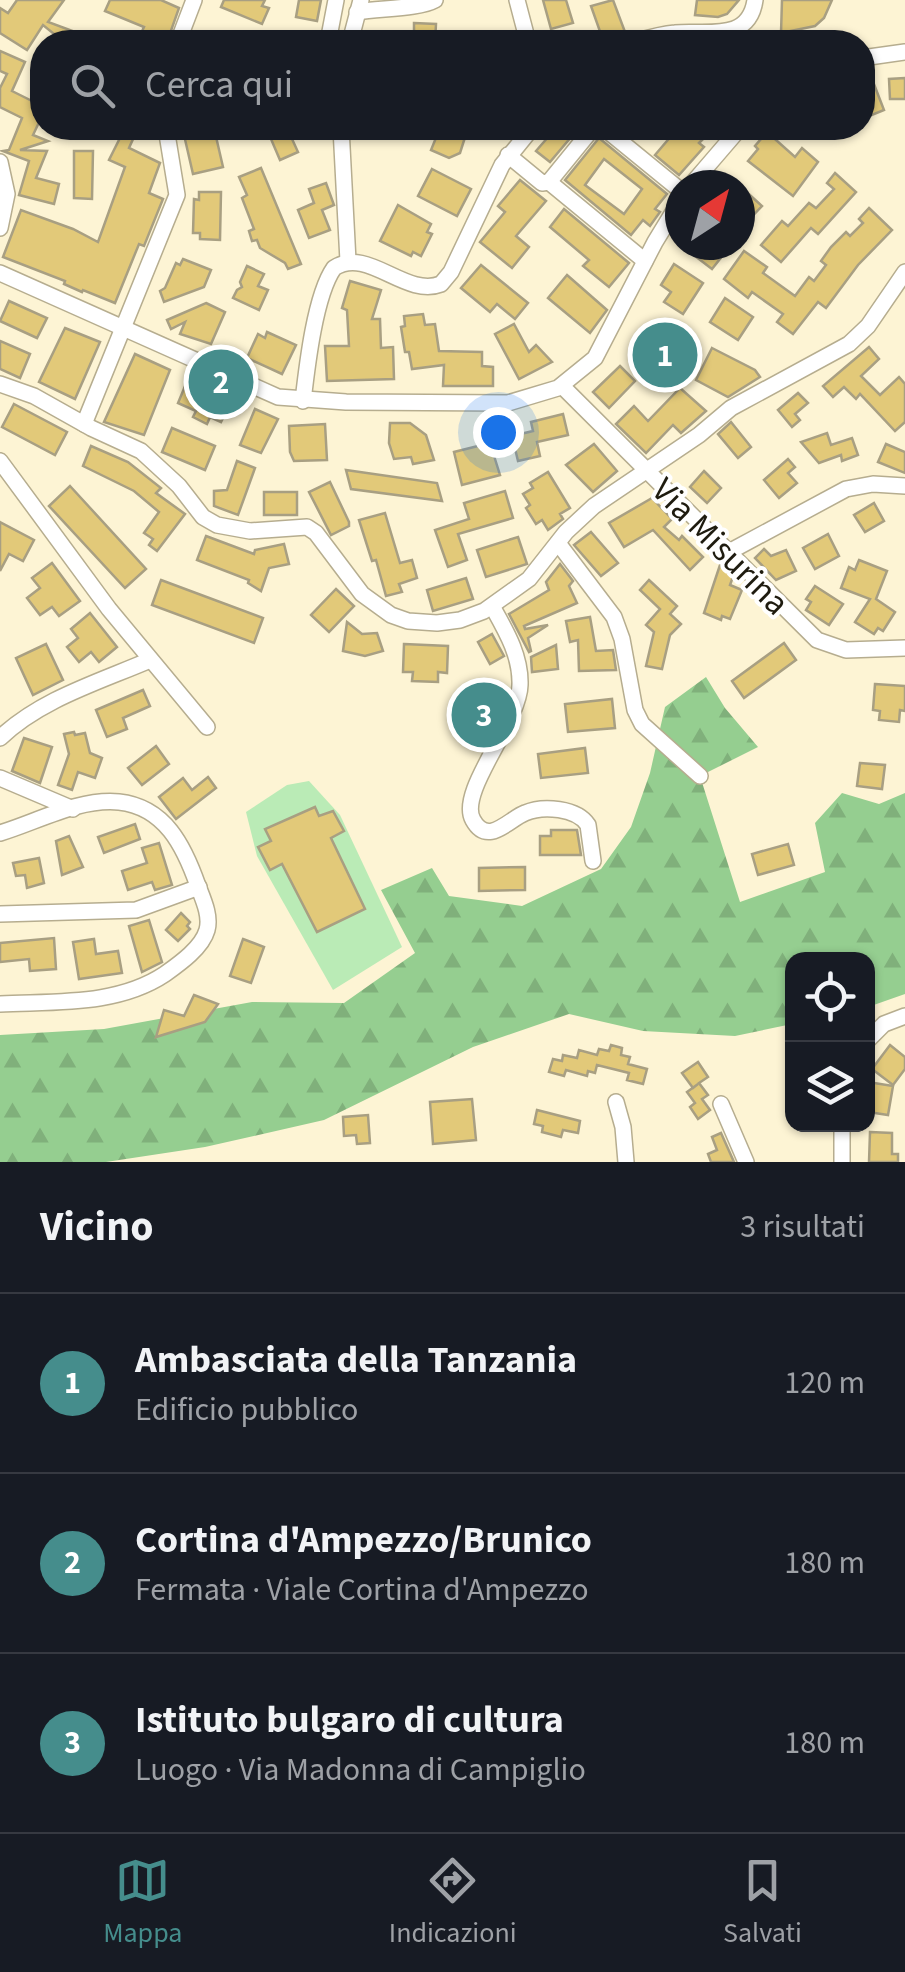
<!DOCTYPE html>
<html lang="it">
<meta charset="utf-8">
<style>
body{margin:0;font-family:"Source Sans 3",sans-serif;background:#20242c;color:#f1f3f6}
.controls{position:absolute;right:30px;bottom:30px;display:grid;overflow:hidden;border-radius:20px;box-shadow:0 2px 8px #0004}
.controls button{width:90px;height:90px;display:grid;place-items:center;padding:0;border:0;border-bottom:2px solid #363941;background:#171b24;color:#f1f3f6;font:50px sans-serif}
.compass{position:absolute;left:665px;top:170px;width:90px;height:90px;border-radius:50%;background:#171b24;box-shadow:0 2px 8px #0004;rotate:36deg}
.you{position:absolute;left:498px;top:432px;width:35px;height:35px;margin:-25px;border:8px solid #fff;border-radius:50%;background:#1a73e8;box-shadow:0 0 0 15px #1a73e833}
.badge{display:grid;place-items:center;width:65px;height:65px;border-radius:50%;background:#458d8c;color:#fff;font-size:32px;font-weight:700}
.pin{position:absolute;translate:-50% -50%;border:5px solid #fff;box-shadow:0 2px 10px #0006}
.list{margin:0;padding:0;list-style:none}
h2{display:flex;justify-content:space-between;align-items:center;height:130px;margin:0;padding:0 40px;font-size:42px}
h2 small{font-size:32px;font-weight:400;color:#9ea1a6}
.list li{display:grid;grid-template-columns:65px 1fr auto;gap:30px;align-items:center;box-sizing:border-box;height:180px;padding:0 40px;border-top:2px solid #363941}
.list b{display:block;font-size:38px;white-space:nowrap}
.list p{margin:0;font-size:32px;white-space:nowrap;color:#9ea1a6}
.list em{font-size:32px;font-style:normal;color:#9ea1a6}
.icon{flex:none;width:55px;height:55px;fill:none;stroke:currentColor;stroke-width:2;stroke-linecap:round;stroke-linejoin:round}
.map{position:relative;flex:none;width:905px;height:1162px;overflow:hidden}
.search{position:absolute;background:#171b24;box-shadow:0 2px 8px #0004;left:30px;right:30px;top:30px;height:110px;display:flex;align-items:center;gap:25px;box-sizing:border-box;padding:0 35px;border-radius:40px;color:#9ea1a6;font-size:38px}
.sheet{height:670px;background:#171b24}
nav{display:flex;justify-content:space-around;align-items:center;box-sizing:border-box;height:140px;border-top:2px solid #363941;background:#171b24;font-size:28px;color:#9ea1a6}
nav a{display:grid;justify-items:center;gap:5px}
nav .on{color:#458d8c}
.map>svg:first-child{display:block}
.grass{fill:#baebb6}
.forest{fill:url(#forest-firs)}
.building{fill:#e2c979;stroke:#a89f82;stroke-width:2.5;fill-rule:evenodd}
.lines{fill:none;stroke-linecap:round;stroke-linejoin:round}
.minor-casing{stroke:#b6ad8f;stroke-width:18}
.minor{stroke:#fff;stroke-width:15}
.labels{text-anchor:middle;stroke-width:8;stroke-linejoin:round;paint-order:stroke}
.street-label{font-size:35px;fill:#1e1b0f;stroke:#fff}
</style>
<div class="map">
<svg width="905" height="1162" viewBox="0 0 905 1162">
<defs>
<pattern id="forest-firs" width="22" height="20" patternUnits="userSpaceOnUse" patternTransform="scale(2.5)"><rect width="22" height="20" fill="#95ce90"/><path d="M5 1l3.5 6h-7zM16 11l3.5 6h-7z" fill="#80b07b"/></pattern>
</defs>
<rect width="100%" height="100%" fill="#fdf4d4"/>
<path class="grass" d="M309 781 340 815 402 947 333 990 257 856 246 812 287 785Z"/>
<path class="forest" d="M706 677 725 708 758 747 700 776 740 902 825 872 815 823 842 793 879 804 905 793V994L868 1007V959H792V1024L735 1036 643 1031 569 1014 473 1047 324 1120 205 1147 106 1162H0V1035L104 1029 252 1002 344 1003 415 953 381 890 432 868 449 896 522 906 601 869 631 827 650 773 665 707Z"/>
<g class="building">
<path d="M17 0H64L48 22 102 42H64L43 25 27 50 0 33V8L8 13Z"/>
<path d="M110 0H161L179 8 167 42H137L144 27 105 11Z"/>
<path d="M224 0H265L262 6 269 8 262 24 221 7Z"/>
<path d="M299 0H321L317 21 296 17Z"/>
<path d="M543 0H566L573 23 551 29Z"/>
<path d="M613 0 625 32 603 40 591 6Z"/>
<path d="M697 0H739L727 14 718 17 695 15Z"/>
<path d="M782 0H832L824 18 815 26 781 33Z"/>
<path d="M414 23 436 24 435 42H414Z"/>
<path d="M0 51 25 62 12 91 42 106V116L33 135 48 141 20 150 47 151 36 178 59 184 54 204 19 195 29 161 3 151 9 150 22 118 0 107V88L7 74 0 71Z"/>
<path d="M905 78V99H890L889 79Z"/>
<path d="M872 79 884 110 867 117 862 106V83Z"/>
<path d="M125 128H138L129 148 160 163 149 193 163 199 144 246 139 244 115 303 83 290 82 292 64 284 65 281 3 257 21 210 73 229 98 242 125 167 109 160Z"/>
<path d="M192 128H214L223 167 193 174 184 135 193 133Z"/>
<path d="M269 128H287L298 152 280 160 268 132Z"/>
<path d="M440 128H468L460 153 449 158 431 150Z"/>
<path d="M556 128 577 130 550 162 536 151Z"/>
<path d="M678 128H714L699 143 704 147 679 175 655 155Z"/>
<path d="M767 132 795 157 802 148 818 162 793 196 748 161 758 149 755 146Z"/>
<path d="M599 138 667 194 655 209 660 212 650 226 643 220 631 235 565 180ZM604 159 642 189 624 214 585 185Z"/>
<path d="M74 151H93L92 199 74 198Z"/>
<path d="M261 168 301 264 288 269 285 263 260 248 257 240 252 241 249 231 254 229 242 198 247 195 239 177Z"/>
<path d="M432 169 471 189 457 216 418 196Z"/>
<path d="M835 173 856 192 818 234 811 228 781 262 761 245 782 221 788 226 809 203 816 208 834 189 827 183Z"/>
<path d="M520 180 546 201 516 236 529 247 512 268 480 242 505 212 498 206Z"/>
<path d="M326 183 334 205 322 210 330 230 309 238 298 210 314 203 309 189Z"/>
<path d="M740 186 762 206 740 229Z"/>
<path d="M199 192H221L220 240 200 239V233H193L194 199 199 200Z"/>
<path d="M398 205 431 224 427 232 432 234 421 256 413 252 411 256 380 241Z"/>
<path d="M869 208 892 230 858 265 826 308 818 302 793 334 777 322 783 314 752 292 748 298 724 279 744 251 767 267 763 273 795 296 809 277 814 281 826 265 821 261 831 247 846 232 850 236 863 223 859 219Z"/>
<path d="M564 209 629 263 609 287 583 266 589 260 550 227Z"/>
<path d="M689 245H731L712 269 695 256 698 252Z"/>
<path d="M183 259 211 270 204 287 164 302 160 291 165 288 176 263 180 265Z"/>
<path d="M674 264 703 283 683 314 664 302 671 292 661 285Z"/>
<path d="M481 265 528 303 515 319 497 304 490 312 461 288Z"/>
<path d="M247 266 264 274 258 286 268 290 259 310 233 298 237 290 242 287 240 282Z"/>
<path d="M567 275 607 310 590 333 548 298Z"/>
<path d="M350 281 381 290 372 319H380L381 348 393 347 394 379 327 381 325 346H349L347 310 342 308Z"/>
<path d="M725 298 753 317 738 340 710 322Z"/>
<path d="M9 301 47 318 37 338 0 321Z"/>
<path d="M206 303 225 312 211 344 180 334 185 322 171 329 167 320Z"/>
<path d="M423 314 425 325 435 324 439 351 482 352V366L493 367V386H443L444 365 412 369 409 352H405L401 327 405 326 404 316Z"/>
<path d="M514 324 529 352 536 345 552 362 519 379 495 334Z"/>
<path d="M65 328 100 342 75 399 39 382Z"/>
<path d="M267 332 296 345 282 374 247 358 258 334 265 338Z"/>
<path d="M661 332 686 344 674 370 656 361 672 379 645 366Z"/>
<path d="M0 341 30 354 20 378 0 369Z"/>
<path d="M869 347 879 359 861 376 880 395 899 377 905 384V422L895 431 860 394 856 399 844 387 833 397 823 386Z"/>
<path d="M712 348 755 370 760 377 728 397 696 380Z"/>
<path d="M135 354 170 370 144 435 104 422Z"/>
<path d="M620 366 635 381 609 408 593 392Z"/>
<path d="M188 379 232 399 221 422 210 417 207 424 193 417 196 411 178 403Z"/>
<path d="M680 388 706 411 681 433 673 425 646 453 616 424 634 406 648 421Z"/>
<path d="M798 393 808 403 795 414 800 420 792 427 778 410Z"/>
<path d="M14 404 67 432 55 455 2 427Z"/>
<path d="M255 409 278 419 261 453 240 445Z"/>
<path d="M563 414 568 435 537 442 540 456 518 461 512 436 533 431 531 422Z"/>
<path d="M731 422 751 447 738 458 718 434Z"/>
<path d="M390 423H410L426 435 434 460 413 464 411 457 394 459 389 443Z"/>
<path d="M325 424 327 460 294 461 290 452 289 426Z"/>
<path d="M172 428 215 446 205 470 162 452Z"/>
<path d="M827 433 831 445 852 438 858 455 842 461 841 455 819 463 801 442Z"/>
<path d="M490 443 500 475 462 485 454 452Z"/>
<path d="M594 444 617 471 593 492 566 465Z"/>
<path d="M886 444 905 452V473L878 462Z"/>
<path d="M91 446 128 462 161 488 156 493 185 514 157 551 149 545 153 539 144 533 159 512 134 491 83 466Z"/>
<path d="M788 459 795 467 788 473 797 483 779 498 764 480Z"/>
<path d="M237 461 255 468 238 515 214 506V491L227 490Z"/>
<path d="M346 470 437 483 442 501 351 489Z"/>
<path d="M704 471 721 488 707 503 690 487Z"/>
<path d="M548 472 570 508 560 514 563 519 548 530 542 520 536 524 526 508 530 505 523 494 533 488 530 483Z"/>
<path d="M330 482 349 522V526L331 535 309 492Z"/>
<path d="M70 486 146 569 125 588 49 506Z"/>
<path d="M505 491 513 518 458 534 467 560 448 567 435 530 469 519 464 503Z"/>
<rect x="264" y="492" width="33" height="23"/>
<path d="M652 498 672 519 664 527 679 540 682 536 703 557 690 570 653 530 624 547 609 523Z"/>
<path d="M874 503 884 521 865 532 854 515Z"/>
<path d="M385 513 400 563 412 560 417 578 399 584 402 592 386 596 376 560 372 561 359 520Z"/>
<path d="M0 522 34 540 23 561 9 554 0 571Z"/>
<path d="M591 532 618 563 601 576 574 545Z"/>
<path d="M828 534 839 556 815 569 803 548Z"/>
<path d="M206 536 254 554 255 550 284 544 289 564 269 568 261 591 248 583 249 580 197 560Z"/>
<path d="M518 537 527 564 486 577 477 550Z"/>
<path d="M764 549 771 556 786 550 796 571 776 580 755 558Z"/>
<path d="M859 560 887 571 876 599 895 612 883 631 878 628 874 634 855 622 870 599 841 588 849 567 855 570Z"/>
<path d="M52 563 80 601 59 616 52 607 40 615 27 598 40 588 32 578Z"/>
<path d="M560 564 573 581 569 586 577 603 524 626 525 629 548 625 528 638 531 651 529 652 509 614 549 590 546 582Z"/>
<path d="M720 565 734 574 730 585 742 590 730 619 722 616 721 620 704 613Z"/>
<path d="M466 578 473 599 433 611 427 590Z"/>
<path d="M161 580 263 618 254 643 152 605Z"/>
<path d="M649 580 677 606 670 614 681 624 670 635 662 669 646 666 654 632 646 625 660 609 640 590Z"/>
<path d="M815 586 843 604 829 625 806 610 811 602 806 599Z"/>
<path d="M336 589 354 606 329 632 311 615Z"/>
<path d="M90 613 117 647 99 662 91 652 79 662 67 647 78 638 71 629Z"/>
<path d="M590 617 596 651 613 650 616 670 579 671 578 640 570 642 566 621Z"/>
<path d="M347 622 362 634 377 633 383 651 365 656 343 651Z"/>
<path d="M492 634 504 656 490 664 478 642Z"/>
<path d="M784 643 796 660 744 698 732 681Z"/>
<path d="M46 644 63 680 33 695 16 658Z"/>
<path d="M404 644 448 646 447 673 438 672V682L412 681 413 672H403Z"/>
<path d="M556 645 558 669 532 672 531 657Z"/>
<path d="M491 684 498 707 485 733 472 726 474 722 468 688Z"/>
<path d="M875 684 905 686V711L900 710 899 722 879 720 880 711 873 710Z"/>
<path d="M143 690 150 706 123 718 127 729 107 737 96 710Z"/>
<path d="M612 699 615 728 568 732 565 704Z"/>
<path d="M74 732 75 735 85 733 90 753 102 758 95 778 78 772 72 790 58 785 69 754 64 734Z"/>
<path d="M24 738 52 747 40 783 12 771Z"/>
<path d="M156 746 169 764 142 785 128 768Z"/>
<path d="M585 748 588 773 541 778 538 754Z"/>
<path d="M860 763 885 765 882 789 857 786Z"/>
<path d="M208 777 216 788 176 819 159 797 183 778 192 790Z"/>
<path d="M315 807 319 816 333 811 344 831 331 838 365 909 317 932 282 864 270 870 258 847 271 841 265 829Z"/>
<path d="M135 824 140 839 104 853 98 837Z"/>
<path d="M551 830H577L581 855H540V836H551Z"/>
<path d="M69 836 83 867 62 875 56 841Z"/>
<path d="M159 843 172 885 155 890 152 882 128 890 122 871 147 863 142 848Z"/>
<path d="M788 844 794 865 758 875 752 854Z"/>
<path d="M39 858 44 883 27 888 25 875 16 876 13 863Z"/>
<path d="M525 867V890L479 891V868Z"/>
<path d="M181 913 190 922 187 926 190 929 178 941 166 930Z"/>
<path d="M149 920 162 962 142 972 129 926Z"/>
<path d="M54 938 56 969 30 971 29 959 0 962V943Z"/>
<path d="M94 939 96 954 118 951 122 973 79 979 73 942Z"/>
<path d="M243 939 264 947 251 983 230 976Z"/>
<path d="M194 995 218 1004 205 1022 156 1037 164 1010 184 1016Z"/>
<path d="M611 1045 622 1048 621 1055 630 1057 628 1064 647 1069 643 1084 627 1080 629 1073 597 1065 595 1073 588 1071 587 1076 566 1070 564 1076 549 1072 553 1059 562 1061 563 1055 577 1058 579 1050 597 1055 599 1049 609 1051Z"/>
<path d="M890 1045 905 1057V1069L893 1085 872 1069Z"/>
<path d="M698 1062 708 1077 699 1083 708 1095 702 1099 710 1110 698 1119 690 1107 695 1103 687 1092 698 1084 693 1088 682 1073Z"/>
<path d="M868 1082 893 1086 888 1115 868 1112Z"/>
<path d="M472 1099 476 1140 433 1144 430 1102Z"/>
<path d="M537 1110 580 1121 578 1133 563 1130 561 1137 542 1132 543 1126 534 1124Z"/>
<path d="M368 1115 370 1143 357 1144 356 1135 344 1136 343 1117Z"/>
<path d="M870 1132 892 1133V1154H898V1162H869Z"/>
<path d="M721 1133 734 1162H711L708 1154 717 1150 712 1137Z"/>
</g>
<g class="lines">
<defs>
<g id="minor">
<path d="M517 0 528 42"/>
<path d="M357 12C379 8 419 9 435 0"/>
<path d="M178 42 194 0"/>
<path d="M328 42 336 0"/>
<path d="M350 42 361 0"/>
<path d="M635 42C648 38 661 34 675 33 706 30 749 43 755 0"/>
<path d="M862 58 905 52"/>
<path d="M341 128 348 261"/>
<path d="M604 128 680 190"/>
<path d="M508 155 542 183 549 182 645 261"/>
<path d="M0 162 7 194 0 228"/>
<path d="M549 182 593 128"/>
<path d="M691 185 740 128"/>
<path d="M0 273 278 397 346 402 508 403 558 388 595 358 655 242 680 201"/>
<path d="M0 384 34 396 91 428 141 451 179 486 203 517 217 525 250 531 307 527 316 533 362 594 391 615 408 621 437 623 460 620 484 611 529 579 566 532 594 506 699 435 731 408 849 344 868 326 905 272"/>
<path d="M562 386 817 640 846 650 905 648"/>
<path d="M303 401C307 366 315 295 334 268 368 246 405 298 441 284L451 272 502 165 532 128"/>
<path d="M84 424 177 195 166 128"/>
<path d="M0 461 109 609 207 727"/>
<path d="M558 543 614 617 622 639 635 710 642 724 700 776"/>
<path d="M727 553 846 489 873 484 905 486"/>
<path d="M492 606C506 631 521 656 520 685 519 723 457 792 473 820 488 847 509 819 525 813 543 805 577 808 588 825L593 861"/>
<path d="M0 738C41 699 99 682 150 660"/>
<path d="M0 778 73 809"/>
<path d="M0 833C37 822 79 798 119 802 165 807 184 846 198 886 203 899 211 916 207 930 202 948 179 964 165 974 117 1006 55 1001 0 1004"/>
<path d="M0 914 136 910 199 887"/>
<path d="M868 1040 884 1024 905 1016"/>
<path d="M616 1102 623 1127 626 1162"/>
<path d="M721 1104 746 1162"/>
<path d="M842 1124V1162"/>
</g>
</defs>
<use href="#minor" class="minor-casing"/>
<use href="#minor" class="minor"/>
</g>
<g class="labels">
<g class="street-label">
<text transform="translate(721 546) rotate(45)" y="12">Via Misurina</text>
</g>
</g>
</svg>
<div class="controls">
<button><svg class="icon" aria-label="locate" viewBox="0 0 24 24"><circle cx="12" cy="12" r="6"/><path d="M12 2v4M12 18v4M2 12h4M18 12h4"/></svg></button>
<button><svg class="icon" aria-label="layers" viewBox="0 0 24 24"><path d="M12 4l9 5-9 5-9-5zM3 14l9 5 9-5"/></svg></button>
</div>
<svg class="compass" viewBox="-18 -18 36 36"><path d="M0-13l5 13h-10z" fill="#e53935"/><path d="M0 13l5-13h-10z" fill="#9ea1a6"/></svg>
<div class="you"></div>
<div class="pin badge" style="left:665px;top:355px">1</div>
<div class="pin badge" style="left:221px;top:382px">2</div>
<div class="pin badge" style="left:484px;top:715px">3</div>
<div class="search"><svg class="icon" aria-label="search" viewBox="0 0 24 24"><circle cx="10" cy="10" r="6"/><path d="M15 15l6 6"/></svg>Cerca qui</div>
</div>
<section class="sheet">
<h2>Vicino<small>3 risultati</small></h2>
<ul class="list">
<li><span class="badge">1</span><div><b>Ambasciata della Tanzania</b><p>Edificio pubblico</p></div><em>120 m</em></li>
<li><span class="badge">2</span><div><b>Cortina d'Ampezzo/Brunico</b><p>Fermata · Viale Cortina d'Ampezzo</p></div><em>180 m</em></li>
<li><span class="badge">3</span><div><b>Istituto bulgaro di cultura</b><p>Luogo · Via Madonna di Campiglio</p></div><em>180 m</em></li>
</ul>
</section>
<nav>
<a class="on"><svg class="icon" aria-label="map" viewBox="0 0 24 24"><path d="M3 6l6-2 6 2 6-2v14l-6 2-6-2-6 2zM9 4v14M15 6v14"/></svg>Mappa</a>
<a><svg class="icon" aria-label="directions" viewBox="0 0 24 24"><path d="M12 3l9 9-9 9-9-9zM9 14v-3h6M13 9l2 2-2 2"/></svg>Indicazioni</a>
<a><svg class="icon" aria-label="saved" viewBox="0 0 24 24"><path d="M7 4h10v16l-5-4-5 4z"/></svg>Salvati</a>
</nav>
